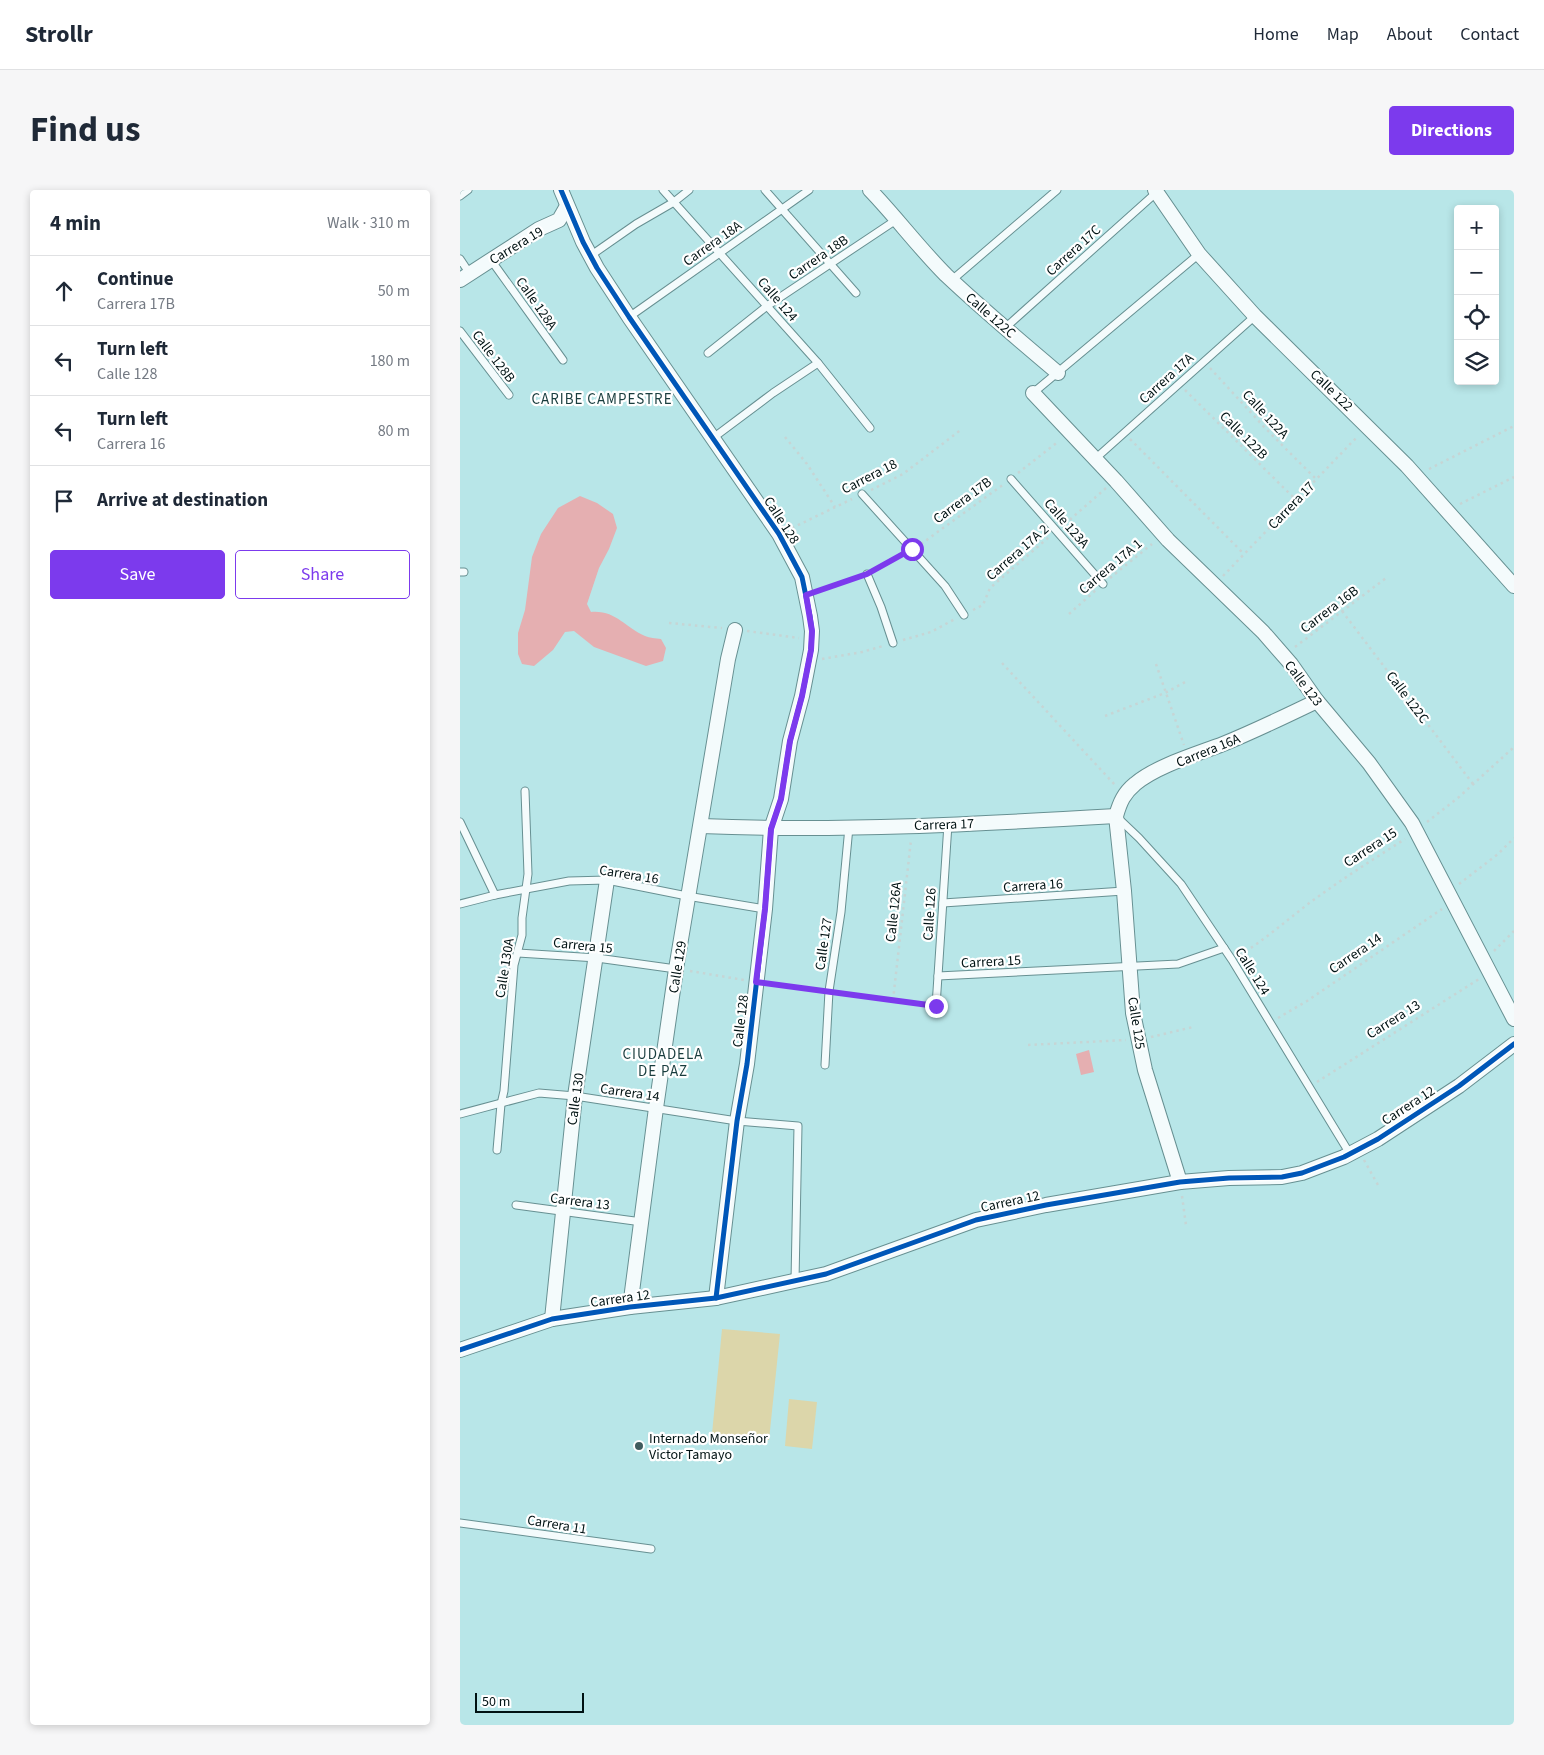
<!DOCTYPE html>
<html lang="en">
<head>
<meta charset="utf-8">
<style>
	:root { --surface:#fff; --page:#f6f6f7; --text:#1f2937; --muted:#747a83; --line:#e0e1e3; --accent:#7c3aed }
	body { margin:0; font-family:"Source Sans 3",sans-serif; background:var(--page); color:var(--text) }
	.controls { position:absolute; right:15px; top:15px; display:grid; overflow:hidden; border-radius:5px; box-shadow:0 2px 8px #0003 }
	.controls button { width:45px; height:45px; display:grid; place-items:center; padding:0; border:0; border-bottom:1px solid var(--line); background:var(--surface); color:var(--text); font:25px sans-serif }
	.scale { position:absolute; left:15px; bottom:12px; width:109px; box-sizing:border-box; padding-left:5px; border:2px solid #001213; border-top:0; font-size:14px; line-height:18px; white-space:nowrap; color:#001213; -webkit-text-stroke:4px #fff; paint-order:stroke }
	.stop { position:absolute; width:15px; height:15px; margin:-11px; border:4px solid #7c3aed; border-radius:50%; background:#fff }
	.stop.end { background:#7c3aed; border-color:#fff; box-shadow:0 1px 5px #0008 }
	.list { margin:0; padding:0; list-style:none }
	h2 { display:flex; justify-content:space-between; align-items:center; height:65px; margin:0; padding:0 20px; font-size:21px }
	h2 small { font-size:16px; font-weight:400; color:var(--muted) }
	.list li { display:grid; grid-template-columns:32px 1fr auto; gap:15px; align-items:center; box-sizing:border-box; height:70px; padding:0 20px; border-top:1px solid var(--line) }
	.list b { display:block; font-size:19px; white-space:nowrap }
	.list p { margin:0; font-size:16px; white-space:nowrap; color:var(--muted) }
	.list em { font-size:16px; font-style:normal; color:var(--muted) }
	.actions { display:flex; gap:10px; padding:15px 20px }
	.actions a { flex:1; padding:11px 0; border:1px solid var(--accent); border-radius:5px; text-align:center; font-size:18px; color:var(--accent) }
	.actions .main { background:var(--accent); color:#fff }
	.icon { flex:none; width:28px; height:28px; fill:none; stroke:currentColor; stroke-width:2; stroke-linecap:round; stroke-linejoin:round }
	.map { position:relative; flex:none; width:1054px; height:1535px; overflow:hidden; border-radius:5px }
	header { display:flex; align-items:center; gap:30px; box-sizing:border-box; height:70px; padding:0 25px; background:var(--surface); border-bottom:1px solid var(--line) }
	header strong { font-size:24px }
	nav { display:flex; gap:28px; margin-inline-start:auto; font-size:18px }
	.intro { display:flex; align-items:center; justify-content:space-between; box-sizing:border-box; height:120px; padding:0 30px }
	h1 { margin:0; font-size:35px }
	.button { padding:12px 22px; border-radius:5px; background:var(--accent); color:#fff; font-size:18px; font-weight:700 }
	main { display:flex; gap:30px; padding:0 30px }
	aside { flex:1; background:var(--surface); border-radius:5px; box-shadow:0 2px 8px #0003 }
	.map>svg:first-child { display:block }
	.green { fill:#dcd6aa }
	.water { fill:#e5afb1 }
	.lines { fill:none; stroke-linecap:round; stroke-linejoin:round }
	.lane-casing { stroke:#679092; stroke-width:9 }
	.street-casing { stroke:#679092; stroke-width:16 }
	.path { stroke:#c6d5d5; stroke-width:2.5; stroke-dasharray:2.5 4; stroke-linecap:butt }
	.lane { stroke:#f4fbfc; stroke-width:7 }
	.street { stroke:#f4fbfc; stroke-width:14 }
	.cycleway-casing { stroke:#fff; stroke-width:8 }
	.cycleway { stroke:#0057b8; stroke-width:5 }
	.route { stroke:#7c3aed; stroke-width:6 }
	.poi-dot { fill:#405c5e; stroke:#fff; stroke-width:2 }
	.labels { text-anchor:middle; stroke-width:4.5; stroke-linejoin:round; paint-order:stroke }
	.street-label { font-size:14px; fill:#001213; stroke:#fff }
	.poi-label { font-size:14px; fill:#001213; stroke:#fff; text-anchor:start }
	.neighbourhood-label { font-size:15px; letter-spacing:1px; fill:#193d3e; stroke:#fff }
</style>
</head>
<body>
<header>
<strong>Strollr</strong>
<nav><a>Home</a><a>Map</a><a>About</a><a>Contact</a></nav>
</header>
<div class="intro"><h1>Find us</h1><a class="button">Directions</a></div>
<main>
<aside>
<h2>4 min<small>Walk · 310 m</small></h2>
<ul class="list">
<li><svg class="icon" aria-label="ahead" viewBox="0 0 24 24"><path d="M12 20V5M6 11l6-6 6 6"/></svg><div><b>Continue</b><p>Carrera 17B</p></div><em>50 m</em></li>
<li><svg class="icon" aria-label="left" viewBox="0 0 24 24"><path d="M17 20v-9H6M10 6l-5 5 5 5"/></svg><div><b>Turn left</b><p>Calle 128</p></div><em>180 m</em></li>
<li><svg class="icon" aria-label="left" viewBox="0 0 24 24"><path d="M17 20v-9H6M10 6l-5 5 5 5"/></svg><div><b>Turn left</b><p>Carrera 16</p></div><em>80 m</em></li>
<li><svg class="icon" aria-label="arrive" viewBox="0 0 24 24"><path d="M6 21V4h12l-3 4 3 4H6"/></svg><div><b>Arrive at destination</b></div></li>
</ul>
<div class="actions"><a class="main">Save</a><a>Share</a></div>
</aside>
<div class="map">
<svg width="1054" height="1535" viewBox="0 0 1054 1535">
	<rect width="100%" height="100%" fill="#b8e6e8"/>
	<!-- green -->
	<g class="green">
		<polygon points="262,1139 320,1144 309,1250 252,1244"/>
		<polygon points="329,1209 357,1212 352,1259 325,1256"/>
	</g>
	<!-- water -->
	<g class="water">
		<path d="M 120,306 L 137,313 L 153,324 L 157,338 L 149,359 L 139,378 L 127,414 L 131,422 C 156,420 164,437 185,446 C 190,448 195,448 201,449 L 206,458 L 203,471 L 186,476 L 134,457 L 114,441 L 105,442 L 93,460 L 74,476 L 62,474 L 58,464 L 58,443 L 65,420 L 72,367 L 81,344 L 98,318 Z"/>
		<polygon points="629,860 634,882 621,885 616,864"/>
	</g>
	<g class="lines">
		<defs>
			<g id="lane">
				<polyline points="203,0 358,173 410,238"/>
				<polyline points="305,0 396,103"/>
				<polyline points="0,6 8,0"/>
				<polyline points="130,66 176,34 214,12 229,0"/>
				<polyline points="0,69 10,84"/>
				<polyline points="31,70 103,170"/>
				<polyline points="492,90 597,0"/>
				<polyline points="169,127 349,0"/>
				<polyline points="545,138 697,2"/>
				<polyline points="0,141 49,205"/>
				<polyline points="248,163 307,116 436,30"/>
				<polyline points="573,203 739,64"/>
				<polyline points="253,248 313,203 358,173"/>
				<polyline points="635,269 795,126"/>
				<polyline points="551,289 643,394"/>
				<polyline points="402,304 485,396 504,425"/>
				<polyline points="0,382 4,382"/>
				<polyline points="407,384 421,417 433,453"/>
				<polyline points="658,628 679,648 721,694 772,770 890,964"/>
				<polyline points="0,632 35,705"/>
				<polyline points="483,713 664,701"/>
				<polyline points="0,714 35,705 109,691 147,690 227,706 305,719"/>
				<polyline points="58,763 137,768 216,779"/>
				<polyline points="478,786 718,774 764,758"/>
				<polyline points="476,816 488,634"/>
				<polyline points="365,875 369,801 381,722 389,637"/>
				<polyline points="0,924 79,903 115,906 277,931 338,936 335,1091"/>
				<polyline points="37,960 41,914 44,901 54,775 62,745 62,728 68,684 65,601"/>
				<polyline points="56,1015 182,1032"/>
				<polyline points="0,1333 191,1359"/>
			</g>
			<g id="street">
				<polyline points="101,0 123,52 137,78 169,127 319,344 342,387 350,426 352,441 351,460 342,506 330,551 321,609 311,639 305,719 287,874 277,931 256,1108"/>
				<path d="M 410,0 C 436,27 459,58 486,85 C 522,119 560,151 598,183"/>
				<polyline points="695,0 739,64 795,126 947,276 1054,396"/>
				<polyline points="0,90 79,39 99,30 107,16"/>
				<polyline points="573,203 656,291 708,350 803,442 831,474 857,511 909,573 952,633 1054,829"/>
				<path d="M 241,636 C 379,642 518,634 656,626"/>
				<path d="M 720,992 L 685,880 L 673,823 L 664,701 L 656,626 C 660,612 664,603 675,594 C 696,576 737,564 763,554 C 795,541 826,526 857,511"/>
				<polyline points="170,1117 196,918 216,779 268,469 275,440"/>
				<polyline points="92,1129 115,906 147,690"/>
				<polyline points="0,1160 92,1129 170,1117 256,1108 366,1084 516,1030 586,1015 720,992 769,988 822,987 842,983 884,967 918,949 999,896 1054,854"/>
			</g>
		</defs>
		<!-- lane casing -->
		<use href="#lane" class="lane-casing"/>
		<!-- street casing -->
		<use href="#street" class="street-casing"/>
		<!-- path -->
		<g class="path">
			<polyline points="750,178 805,238 856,289"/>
			<polyline points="725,200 836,310"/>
			<polyline points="325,247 347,274 375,317"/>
			<polyline points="670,249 784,364"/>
			<polyline points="969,279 1054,236"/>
			<polyline points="558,283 599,251"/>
			<polyline points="411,300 443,284 502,239"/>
			<polyline points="1000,314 1054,287"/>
			<polyline points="605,334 646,298"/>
			<polyline points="332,338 392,309"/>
			<polyline points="461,354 544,294"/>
			<polyline points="415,380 443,364"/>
			<polyline points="763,386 898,246"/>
			<polyline points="650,388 692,354"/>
			<polyline points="359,400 397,388"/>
			<polyline points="513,420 523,415 530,398 589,347"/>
			<polyline points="882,421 1013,594"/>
			<polyline points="609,424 636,400"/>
			<polyline points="209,433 262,438"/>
			<polyline points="287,441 339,448"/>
			<polyline points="443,450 471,442 495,429"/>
			<polyline points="835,457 926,388"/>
			<polyline points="362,469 402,462 423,456"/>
			<polyline points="542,473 655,595"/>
			<polyline points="696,474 724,555"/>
			<polyline points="645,526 705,503 727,491"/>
			<polyline points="967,632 999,607 1054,557"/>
			<polyline points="999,694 1038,664 1054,648"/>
			<polyline points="1034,761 1054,741"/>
			<path d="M 780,765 C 804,750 825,732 848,714 C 879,691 912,670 945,649"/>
			<polyline points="230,781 284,790"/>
			<polyline points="309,794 358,800"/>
			<polyline points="379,802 467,814"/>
			<polyline points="433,810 451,650"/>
			<polyline points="818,828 847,811 982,719"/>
			<polyline points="691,847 733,837"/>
			<polyline points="568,855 666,850"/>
			<polyline points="857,892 1019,789"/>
			<polyline points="904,970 918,995"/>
			<polyline points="722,1006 726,1035"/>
		</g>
		<!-- lane -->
		<use href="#lane" class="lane"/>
		<!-- street -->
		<use href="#street" class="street"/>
		<defs>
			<g id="cycleway">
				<polyline points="101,0 123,52 137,78 169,127 319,344 342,387 350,426 352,441 351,460 342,506 330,551 321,609 311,639 305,719 287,874 277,931 256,1108"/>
				<polyline points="0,1160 92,1129 170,1117 256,1108 366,1084 516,1030 586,1015 720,992 769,988 822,987 842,983 884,967 918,949 999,896 1054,854"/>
			</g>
		</defs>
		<!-- cycleway casing -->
		<use href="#cycleway" class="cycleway-casing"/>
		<!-- cycleway -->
		<use href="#cycleway" class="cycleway"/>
	</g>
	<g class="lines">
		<!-- route -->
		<polyline class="route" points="452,359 407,384 346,405 352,441 351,460 342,506 330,551 321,609 311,639 305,719 296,792 476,816"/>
	</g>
	<!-- markers -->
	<circle class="poi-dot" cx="179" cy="1256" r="5"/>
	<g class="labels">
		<!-- street labels -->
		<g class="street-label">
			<text transform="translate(252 53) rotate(-35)" y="5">Carrera 18A</text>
			<text transform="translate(56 55) rotate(-31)" y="5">Carrera 19</text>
			<text transform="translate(613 60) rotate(-42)" y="5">Carrera 17C</text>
			<text transform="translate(358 67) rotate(-34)" y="5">Carrera 18B</text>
			<text transform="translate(318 109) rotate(49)" y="5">Calle 124</text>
			<text transform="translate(77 113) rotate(55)" y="5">Calle 128A</text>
			<text transform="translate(531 125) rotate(41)" y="5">Calle 122C</text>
			<text transform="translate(34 166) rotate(53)" y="5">Calle 128B</text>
			<text transform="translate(706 188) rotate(-42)" y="5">Carrera 17A</text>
			<text transform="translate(872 200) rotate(44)" y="5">Calle 122</text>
			<text transform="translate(806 224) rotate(47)" y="5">Calle 122A</text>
			<text transform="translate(784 245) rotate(45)" y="5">Calle 122B</text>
			<text transform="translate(409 286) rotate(-27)" y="5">Carrera 18</text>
			<text transform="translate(502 310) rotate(-36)" y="5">Carrera 17B</text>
			<text transform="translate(831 315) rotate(-46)" y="5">Carrera 17</text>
			<text transform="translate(322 330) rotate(57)" y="5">Calle 128</text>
			<text transform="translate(607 333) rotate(49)" y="5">Calle 123A</text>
			<text transform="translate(557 362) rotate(-41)" y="5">Carrera 17A 2</text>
			<text transform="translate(650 376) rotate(-40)" y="5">Carrera 17A 1</text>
			<text transform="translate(869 419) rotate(-37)" y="5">Carrera 16B</text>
			<text transform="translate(844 493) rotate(53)" y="5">Calle 123</text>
			<text transform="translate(948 507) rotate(53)" y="5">Calle 122C</text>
			<text transform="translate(748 560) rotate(-22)" y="5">Carrera 16A</text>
			<text transform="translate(484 634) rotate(-2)" y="5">Carrera 17</text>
			<text transform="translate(910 657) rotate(-33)" y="5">Carrera 15</text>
			<text transform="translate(169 684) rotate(9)" y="5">Carrera 16</text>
			<text transform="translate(573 695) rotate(-4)" y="5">Carrera 16</text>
			<text transform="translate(433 722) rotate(-84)" y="5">Calle 126A</text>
			<text transform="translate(469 724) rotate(-86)" y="5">Calle 126</text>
			<text transform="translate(363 754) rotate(-82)" y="5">Calle 127</text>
			<text transform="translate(123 755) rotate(6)" y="5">Carrera 15</text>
			<text transform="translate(895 763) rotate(-34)" y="5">Carrera 14</text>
			<text transform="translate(531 771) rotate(-3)" y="5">Carrera 15</text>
			<text transform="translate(217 777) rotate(-81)" y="5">Calle 129</text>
			<text transform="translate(44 778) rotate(-81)" y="5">Calle 130A</text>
			<text transform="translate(793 781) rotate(58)" y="5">Calle 124</text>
			<text transform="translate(933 829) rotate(-32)" y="5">Carrera 13</text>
			<text transform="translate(280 831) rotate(-83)" y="5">Calle 128</text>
			<text transform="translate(677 833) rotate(81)" y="5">Calle 125</text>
			<text transform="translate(170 902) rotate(8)" y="5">Carrera 14</text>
			<text transform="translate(115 909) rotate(-82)" y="5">Calle 130</text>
			<text transform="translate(948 915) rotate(-33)" y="5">Carrera 12</text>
			<text transform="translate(120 1011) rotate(7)" y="5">Carrera 13</text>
			<text transform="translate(550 1011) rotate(-12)" y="5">Carrera 12</text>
			<text transform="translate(160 1108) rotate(-8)" y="5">Carrera 12</text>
			<text transform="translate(97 1334) rotate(9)" y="5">Carrera 11</text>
		</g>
		<!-- poi labels -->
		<g class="poi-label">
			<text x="189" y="1253">Internado Monseñor<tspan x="189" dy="16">Victor Tamayo</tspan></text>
		</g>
		<!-- neighbourhood labels -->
		<g class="neighbourhood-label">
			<text x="142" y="214">CARIBE CAMPESTRE</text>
			<text x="203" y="869">CIUDADELA<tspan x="203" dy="17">DE PAZ</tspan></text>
		</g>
	</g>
</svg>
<div class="controls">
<button>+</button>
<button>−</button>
<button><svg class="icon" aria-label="locate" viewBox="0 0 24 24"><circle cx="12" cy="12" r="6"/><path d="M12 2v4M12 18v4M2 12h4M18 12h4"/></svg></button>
<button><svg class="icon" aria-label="layers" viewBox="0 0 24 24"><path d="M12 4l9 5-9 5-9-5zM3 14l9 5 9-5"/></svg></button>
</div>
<div class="scale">50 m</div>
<div class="stop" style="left:452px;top:359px"></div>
<div class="stop end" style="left:476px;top:816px"></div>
</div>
</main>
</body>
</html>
